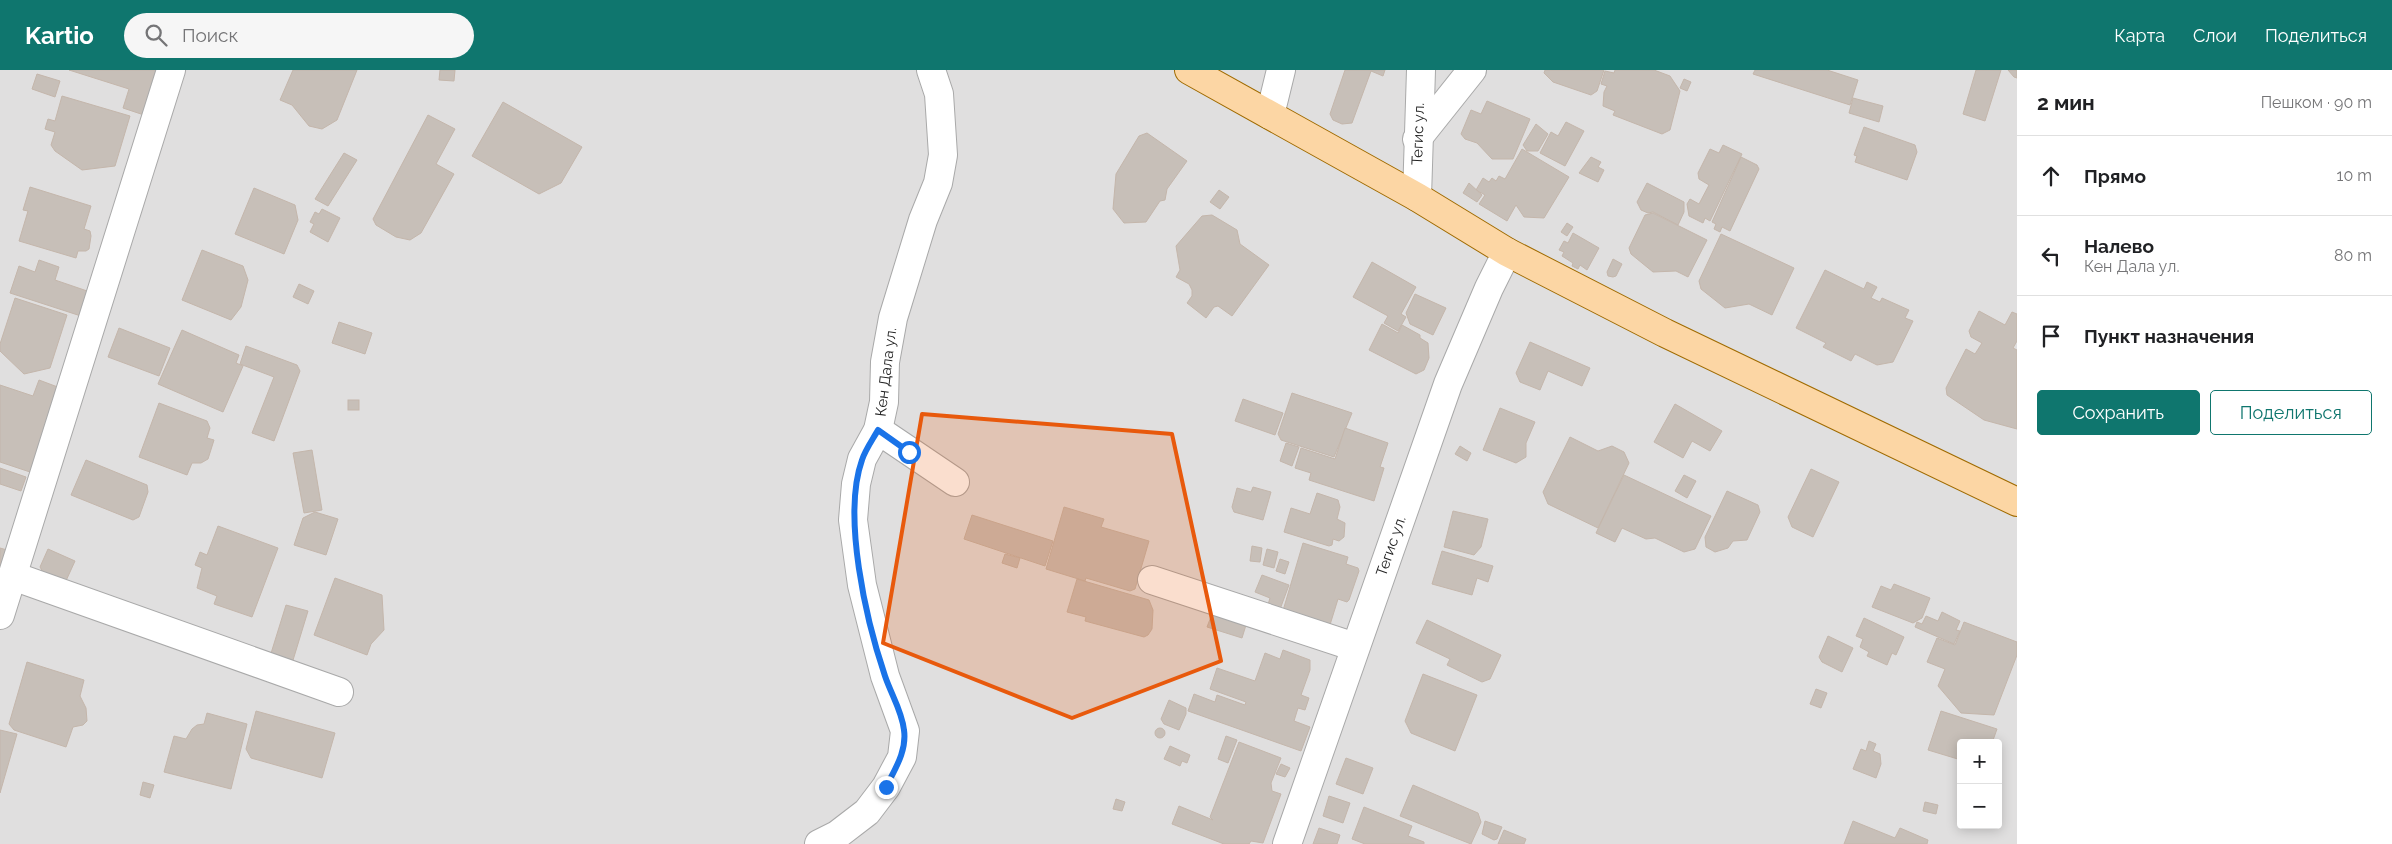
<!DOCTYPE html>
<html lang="ru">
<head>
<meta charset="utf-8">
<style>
	:root { --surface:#fff; --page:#f6f6f6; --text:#202124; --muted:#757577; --line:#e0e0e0; --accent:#0f766e }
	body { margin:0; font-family:Raleway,sans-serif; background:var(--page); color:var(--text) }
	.controls { position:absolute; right:15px; bottom:15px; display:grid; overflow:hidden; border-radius:5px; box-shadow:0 2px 12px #0003 }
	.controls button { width:45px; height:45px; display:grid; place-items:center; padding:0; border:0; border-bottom:1px solid var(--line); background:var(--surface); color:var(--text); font:25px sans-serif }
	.stop { position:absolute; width:15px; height:15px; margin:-11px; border:4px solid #1a73e8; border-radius:50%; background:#fff }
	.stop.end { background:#1a73e8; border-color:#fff; box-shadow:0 1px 5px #0008 }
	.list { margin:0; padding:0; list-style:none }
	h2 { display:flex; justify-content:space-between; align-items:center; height:65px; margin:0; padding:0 20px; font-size:21px }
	h2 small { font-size:16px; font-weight:400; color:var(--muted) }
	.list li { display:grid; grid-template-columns:32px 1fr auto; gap:15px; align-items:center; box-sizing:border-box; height:80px; padding:0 20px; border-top:1px solid var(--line) }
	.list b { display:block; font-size:19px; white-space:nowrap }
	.list p { margin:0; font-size:16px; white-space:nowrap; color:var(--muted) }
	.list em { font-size:16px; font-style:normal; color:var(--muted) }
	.actions { display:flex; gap:10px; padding:15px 20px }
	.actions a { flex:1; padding:11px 0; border:1px solid var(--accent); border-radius:5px; text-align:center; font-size:18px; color:var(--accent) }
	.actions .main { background:var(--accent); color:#fff }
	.icon { flex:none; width:28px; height:28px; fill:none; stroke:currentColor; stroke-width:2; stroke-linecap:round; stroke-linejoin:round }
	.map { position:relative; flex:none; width:2017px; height:774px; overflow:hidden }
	header { display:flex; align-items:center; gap:30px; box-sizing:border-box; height:70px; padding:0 25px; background:var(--accent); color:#fff }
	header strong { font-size:24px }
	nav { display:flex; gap:28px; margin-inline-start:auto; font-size:18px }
	.search { width:350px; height:45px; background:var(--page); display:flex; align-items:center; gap:12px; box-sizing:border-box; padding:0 18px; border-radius:28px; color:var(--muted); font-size:19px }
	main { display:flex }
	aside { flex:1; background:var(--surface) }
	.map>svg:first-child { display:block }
	.residential { fill:#e0dfdf; fill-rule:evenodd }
	.building { fill:#c7bfb8; stroke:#c4b6ab }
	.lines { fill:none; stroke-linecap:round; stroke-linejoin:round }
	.minor-casing { stroke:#a9a9a9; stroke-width:30 }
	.major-casing { stroke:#a06b00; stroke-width:30 }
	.minor { stroke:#fff; stroke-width:28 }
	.major { stroke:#fcd6a4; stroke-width:28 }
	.route { stroke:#1a73e8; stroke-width:6 }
	.marked { fill:#e8590c; fill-opacity:0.2; stroke:#e8590c; stroke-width:4; stroke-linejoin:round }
	.labels { text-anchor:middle; stroke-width:4; stroke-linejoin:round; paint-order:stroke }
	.street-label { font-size:15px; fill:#222; stroke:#fff }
</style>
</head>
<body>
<header>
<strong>Kartio</strong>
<div class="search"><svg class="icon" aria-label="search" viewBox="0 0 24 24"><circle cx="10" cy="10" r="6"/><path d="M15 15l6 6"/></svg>Поиск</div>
<nav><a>Карта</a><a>Слои</a><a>Поделиться</a></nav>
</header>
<main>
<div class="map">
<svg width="2017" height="774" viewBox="0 0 2017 774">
	<rect width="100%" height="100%" fill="#f2efe9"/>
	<!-- residential -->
	<path class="residential" d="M 0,0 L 2017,0 L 2017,774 L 0,774 ZM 1961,673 L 1998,673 L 1998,755 L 1961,755 Z"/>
	<!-- building -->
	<g class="building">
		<polygon points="69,0 165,0 150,47 123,38 129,19"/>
		<polygon points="293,0 357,0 337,50 322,59 309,56 292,35 280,30"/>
		<polygon points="440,0 455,0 454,11 439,10"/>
		<polygon points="1345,0 1385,0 1383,6 1371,1 1352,53 1342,54 1333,50 1330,44"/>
		<polygon points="1545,0 1604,0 1597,21 1591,25 1553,12 1544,3"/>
		<polygon points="1615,0 1654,0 1670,6 1680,21 1670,60 1662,64 1613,45 1615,41 1603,36 1604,22 1607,16 1601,14 1605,1 1614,3"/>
		<polygon points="1755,0 1827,0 1858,10 1850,35 1753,4"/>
		<polygon points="1976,0 2001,0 1985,51 1963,44"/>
		<polygon points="2008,0 2017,0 2017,8 2014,7"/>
		<polygon points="37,4 60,11 55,27 32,19"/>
		<polygon points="1684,9 1691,12 1687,21 1680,18"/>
		<polygon points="62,26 130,46 115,96 82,100 55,81 51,75 55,62 45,59 48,49 55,51"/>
		<polygon points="1853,28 1883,36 1879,52 1849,43"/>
		<polygon points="1487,31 1530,49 1513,89 1492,89 1477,73 1465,69 1461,64 1471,40 1481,44"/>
		<polygon points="503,32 582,77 561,113 539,124 472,86"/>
		<polygon points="428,45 455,59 436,94 454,104 421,163 410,170 396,167 376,155 373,149"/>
		<polygon points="1566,52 1584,61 1565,96 1540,83 1551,62 1558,66"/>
		<polygon points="1536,54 1548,64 1538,81 1527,81 1523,75"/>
		<polygon points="1864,57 1915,75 1917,82 1907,110 1855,92 1857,86 1854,85"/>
		<polygon points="1147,63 1187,91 1167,119 1165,130 1160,131 1146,152 1124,153 1113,139 1116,104 1139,66"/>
		<polygon points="1723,75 1742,84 1710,151 1705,148 1703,153 1689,146 1687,134 1690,129 1699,134 1709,115 1699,109 1698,103 1710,79 1719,83"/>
		<polygon points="1522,79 1569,107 1544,148 1524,147 1516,135 1507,151 1479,134 1485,125 1476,120 1483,108 1489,112 1492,108 1496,111 1499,106 1505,109"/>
		<polygon points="344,83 357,90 328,136 315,129"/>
		<polygon points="1591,87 1601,92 1598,97 1604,100 1598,112 1579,103"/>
		<polygon points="1741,87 1757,95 1759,99 1730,161 1722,157 1720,162 1714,159 1716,154 1712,152"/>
		<polygon points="1469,113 1482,125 1477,132 1463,123"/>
		<polygon points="1647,113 1684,132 1684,142 1678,155 1653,142 1648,143 1641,140 1637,132"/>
		<polygon points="30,117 91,136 84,159 90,161 91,166 89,179 86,181 78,181 76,188 19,171 28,141 23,140"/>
		<polygon points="254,118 295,135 298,150 284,184 235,164"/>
		<polygon points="1219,120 1229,127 1220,139 1210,132"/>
		<polygon points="322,139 340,148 328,172 310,162 314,154 310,152 315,142 319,144"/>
		<polygon points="1653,143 1707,170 1688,207 1676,201 1653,202 1631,184 1629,178 1645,145"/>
		<polygon points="1212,145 1237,160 1240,174 1269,195 1232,246 1218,236 1214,237 1206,248 1187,233 1192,226 1192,220 1189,214 1176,207 1180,200 1176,176 1202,146"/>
		<polygon points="1567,153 1573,157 1567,166 1561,162"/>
		<polygon points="1573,163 1599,178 1587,200 1580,195 1578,199 1572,196 1573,193 1562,186 1564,182 1559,180 1564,171 1568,173"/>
		<polygon points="1721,164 1794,198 1772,245 1749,234 1725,238 1701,219 1699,211"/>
		<polygon points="202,180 243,196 248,210 241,237 231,250 182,230"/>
		<polygon points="1613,189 1622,194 1616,206 1613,207 1608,206 1607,202"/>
		<polygon points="39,190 59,197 55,210 93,223 84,247 10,223 19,196 35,202"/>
		<polygon points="1372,192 1416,217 1401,244 1406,247 1398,261 1384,253 1388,246 1353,227"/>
		<polygon points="1825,200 1864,219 1867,212 1877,217 1871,228 1880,232 1882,228 1909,240 1905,248 1913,251 1893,292 1877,295 1855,284 1851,291 1823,277 1826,273 1796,258"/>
		<polygon points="299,214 314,221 308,234 293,227"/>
		<polygon points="1415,224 1446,238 1433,265 1410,254 1406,243"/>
		<polygon points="15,228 67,245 50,298 24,304 0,281 0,274"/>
		<polygon points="1979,241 2005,255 2012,242 2017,244 2017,271 2013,278 2017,280 2017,359 1984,350 1947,325 1946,318 1966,279 1975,284 1982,273 1971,267 1969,261"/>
		<polygon points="339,252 372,263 365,284 332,273"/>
		<polygon points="1382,254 1398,263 1402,255 1420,265 1420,268 1428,273 1429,288 1424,300 1416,304 1369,280"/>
		<polygon points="119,258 170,278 159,306 108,287"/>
		<polygon points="182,260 239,285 236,293 243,296 223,342 158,314"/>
		<polygon points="1530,272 1590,298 1582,316 1548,301 1540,320 1520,312 1516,303"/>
		<polygon points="246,276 297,295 300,301 274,371 252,363 274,307 240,294"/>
		<polygon points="39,310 63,319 33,403 0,392 0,315 33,326"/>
		<polygon points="1292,323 1352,343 1334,387 1281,370 1278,364"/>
		<polygon points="1243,329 1283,343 1275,365 1235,351"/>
		<rect x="348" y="330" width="11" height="10"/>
		<polygon points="159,333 207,351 210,358 207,368 214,370 208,389 201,393 192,393 187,405 139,387"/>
		<polygon points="1675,334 1722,361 1710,381 1692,371 1683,388 1654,372"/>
		<polygon points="1500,338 1535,352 1526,373 1526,387 1516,393 1483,380"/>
		<polygon points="1345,358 1388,373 1380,397 1384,398 1374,431 1309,410 1311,403 1295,398 1301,378 1335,389"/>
		<polygon points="1570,367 1598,381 1612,376 1624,382 1629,393 1598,458 1548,434 1543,422"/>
		<polygon points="1286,373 1299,377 1292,396 1280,391"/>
		<polygon points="1460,376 1471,383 1467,391 1455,384"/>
		<polygon points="312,380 322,440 304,443 293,383"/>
		<polygon points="86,390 147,415 148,422 139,447 133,450 71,425"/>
		<polygon points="0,398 26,407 21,421 0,414"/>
		<polygon points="1811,399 1839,412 1813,467 1792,457 1788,447"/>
		<polygon points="1624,405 1711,446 1695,479 1684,482 1655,468 1646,469 1622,458 1615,472 1596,463"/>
		<polygon points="1684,405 1696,411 1687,428 1675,421"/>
		<polygon points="1253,417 1271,422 1263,450 1234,442 1232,437 1237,418 1251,422"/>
		<polygon points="1727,421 1758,435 1760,442 1747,470 1733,471 1728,478 1715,482 1706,477 1705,467"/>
		<polygon points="1317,423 1338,430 1340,437 1337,449 1345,453 1344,467 1339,471 1333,469 1332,475 1329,476 1284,462 1291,438 1310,444"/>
		<polygon points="1064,437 1104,449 1101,457 1149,471 1135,519 1130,521 1086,508 1085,511 1046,499"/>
		<polygon points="1453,441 1488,449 1481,477 1474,485 1444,477"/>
		<polygon points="315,442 338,449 326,485 294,475 303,448"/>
		<polygon points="972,445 1053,471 1045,496 964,469"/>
		<polygon points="218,456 278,478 252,547 214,534 217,526 197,518 202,498 195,495 200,482 207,485"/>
		<polygon points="1303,473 1348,487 1346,494 1358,498 1359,501 1349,530 1347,532 1338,529 1329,558 1282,544"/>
		<polygon points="1252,476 1262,478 1260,492 1250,491"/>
		<polygon points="0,478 7,480 0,502"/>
		<polygon points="48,479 75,491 65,513 44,504 40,497"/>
		<polygon points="1267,479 1278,482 1274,498 1263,495"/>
		<polygon points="1442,481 1493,496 1488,512 1477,508 1472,525 1432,514"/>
		<polygon points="1005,484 1020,488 1017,498 1002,493"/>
		<polygon points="1280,489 1289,492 1285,504 1276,501"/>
		<polygon points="1262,505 1289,515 1279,542 1267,538 1270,528 1255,522"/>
		<polygon points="335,508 382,525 384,560 371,574 367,585 314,565"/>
		<polygon points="1077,509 1149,530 1153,540 1152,559 1148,565 1144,567 1085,551 1086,547 1067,542"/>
		<polygon points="1894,514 1930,528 1922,548 1913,553 1872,537 1881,516 1891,520"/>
		<polygon points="286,535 308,541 290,600 268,593"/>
		<polygon points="1942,542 1960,551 1956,560 1960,561 1954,574 1915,557 1917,552 1922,554 1926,546 1938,551"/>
		<polygon points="1212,544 1246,555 1242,568 1207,557"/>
		<polygon points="1864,548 1904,567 1896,585 1892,583 1887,595 1867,586 1869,582 1860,577 1863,569 1856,566"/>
		<polygon points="1427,550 1501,585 1490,609 1482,612 1447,595 1450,589 1416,573"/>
		<polygon points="1964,552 2017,572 2017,585 1994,645 1961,643 1938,616 1945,599 1927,592 1937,568 1955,575"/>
		<polygon points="1828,566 1853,578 1842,602 1822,592 1819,587"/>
		<polygon points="1283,580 1310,590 1310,600 1301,625 1309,628 1305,640 1298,638 1294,651 1310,657 1301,681 1188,641 1194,624 1215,632 1217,625 1245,635 1246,632 1210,619 1217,598 1255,611 1265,583 1280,589"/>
		<polygon points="27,592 84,610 80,626 86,638 87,651 83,655 73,657 66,677 14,660 9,654"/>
		<polygon points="1423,604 1477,625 1455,681 1411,663 1405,651"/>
		<polygon points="1816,619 1827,623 1821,638 1810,634"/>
		<polygon points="1169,630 1186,638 1186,644 1179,660 1164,654 1161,649"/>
		<polygon points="256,641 335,663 322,708 251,688 246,679"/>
		<polygon points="1941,641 1997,659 1992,673 1961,673 1961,690 1928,680"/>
		<polygon points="207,643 247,654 231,719 164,702 174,666 186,669 192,659 197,655 204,654"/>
		<circle cx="1160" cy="663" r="5"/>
		<polygon points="0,660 17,664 0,723"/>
		<polygon points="1226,666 1237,670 1228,693 1218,689"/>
		<polygon points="1869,671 1876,674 1873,681 1880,684 1881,694 1876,708 1853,699 1861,679 1866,681"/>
		<polygon points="1239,672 1281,688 1271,713 1272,721 1281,724 1263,773 1251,771 1249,774 1224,774 1172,754 1179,736 1213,750 1210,747"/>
		<polygon points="1170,676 1190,685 1187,693 1182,691 1180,696 1164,689"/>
		<polygon points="1346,688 1373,698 1363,724 1336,714"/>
		<polygon points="1281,694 1290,698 1285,707 1276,704"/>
		<polygon points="143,712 154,715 150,728 140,725"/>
		<polygon points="1413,715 1478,743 1481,752 1471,774 1400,746"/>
		<polygon points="1329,726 1350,733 1343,753 1323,746"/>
		<polygon points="1116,729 1125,732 1122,741 1113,739"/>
		<polygon points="1925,732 1938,735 1936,744 1923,741"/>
		<polygon points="1364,737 1412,756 1408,766 1424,772 1424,774 1365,774 1352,769"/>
		<polygon points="1485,751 1502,757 1497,769 1494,770 1482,764"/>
		<polygon points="1853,751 1895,768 1900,758 1928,770 1927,774 1844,774"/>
		<polygon points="1319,758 1340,765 1337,774 1313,774"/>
		<polygon points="1504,760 1526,769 1524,774 1498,774"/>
	</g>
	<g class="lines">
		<defs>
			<g id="minor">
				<polyline points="1270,45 1281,0"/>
				<polyline points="1417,69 1472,0"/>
				<polyline points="1417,127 1421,0"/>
				<polyline points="878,360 955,412"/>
				<polyline points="13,506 339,622"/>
				<polyline points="1152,510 1355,577"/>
				<polyline points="0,545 171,0"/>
				<polyline points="819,774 837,765 867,742 886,717 902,687 905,661 885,606 862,515 853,450 856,414 862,389 878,360 884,332 885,292 893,248 923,150 938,113 943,85 939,24 931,0"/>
				<polyline points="1287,774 1448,314 1489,218 1507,182"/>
			</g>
			<polyline id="major" points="1189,0 1417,127 1507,182 1665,263 2017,432"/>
		</defs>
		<!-- minor casing -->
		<use href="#minor" class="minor-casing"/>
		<!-- major casing -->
		<use href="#major" class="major-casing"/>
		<!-- minor -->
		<use href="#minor" class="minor"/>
		<!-- major -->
		<use href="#major" class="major"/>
	</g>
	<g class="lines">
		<!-- route -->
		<path class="route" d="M 886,717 C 895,699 907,681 904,660 C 902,641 891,624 885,606 C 866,550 842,446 862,390 C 865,380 873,369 878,360 L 909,382"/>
	</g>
	<!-- marked area -->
	<path class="marked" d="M 922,344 L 1172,364 L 1221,591 L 1072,648 L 883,573 Z"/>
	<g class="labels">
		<!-- street labels -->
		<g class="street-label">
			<text transform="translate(1418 64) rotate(-88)" y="5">Тегис ул.</text>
			<text transform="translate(886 302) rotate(-83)" y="5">Кен Дала ул.</text>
			<text transform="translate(1391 476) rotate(-71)" y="5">Тегис ул.</text>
		</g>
	</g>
</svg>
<div class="controls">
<button>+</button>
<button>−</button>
</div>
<div class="stop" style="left:909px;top:382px"></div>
<div class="stop end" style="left:886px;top:717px"></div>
</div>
<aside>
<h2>2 мин<small>Пешком · 90 m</small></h2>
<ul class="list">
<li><svg class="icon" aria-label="ahead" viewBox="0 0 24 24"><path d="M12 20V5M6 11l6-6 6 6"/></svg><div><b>Прямо</b></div><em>10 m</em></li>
<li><svg class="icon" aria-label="left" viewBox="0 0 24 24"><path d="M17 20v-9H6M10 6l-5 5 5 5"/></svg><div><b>Налево</b><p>Кен Дала ул.</p></div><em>80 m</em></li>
<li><svg class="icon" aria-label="arrive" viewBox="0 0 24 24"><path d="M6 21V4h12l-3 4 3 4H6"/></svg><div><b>Пункт назначения</b></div></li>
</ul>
<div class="actions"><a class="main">Сохранить</a><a>Поделиться</a></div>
</aside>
</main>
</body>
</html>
